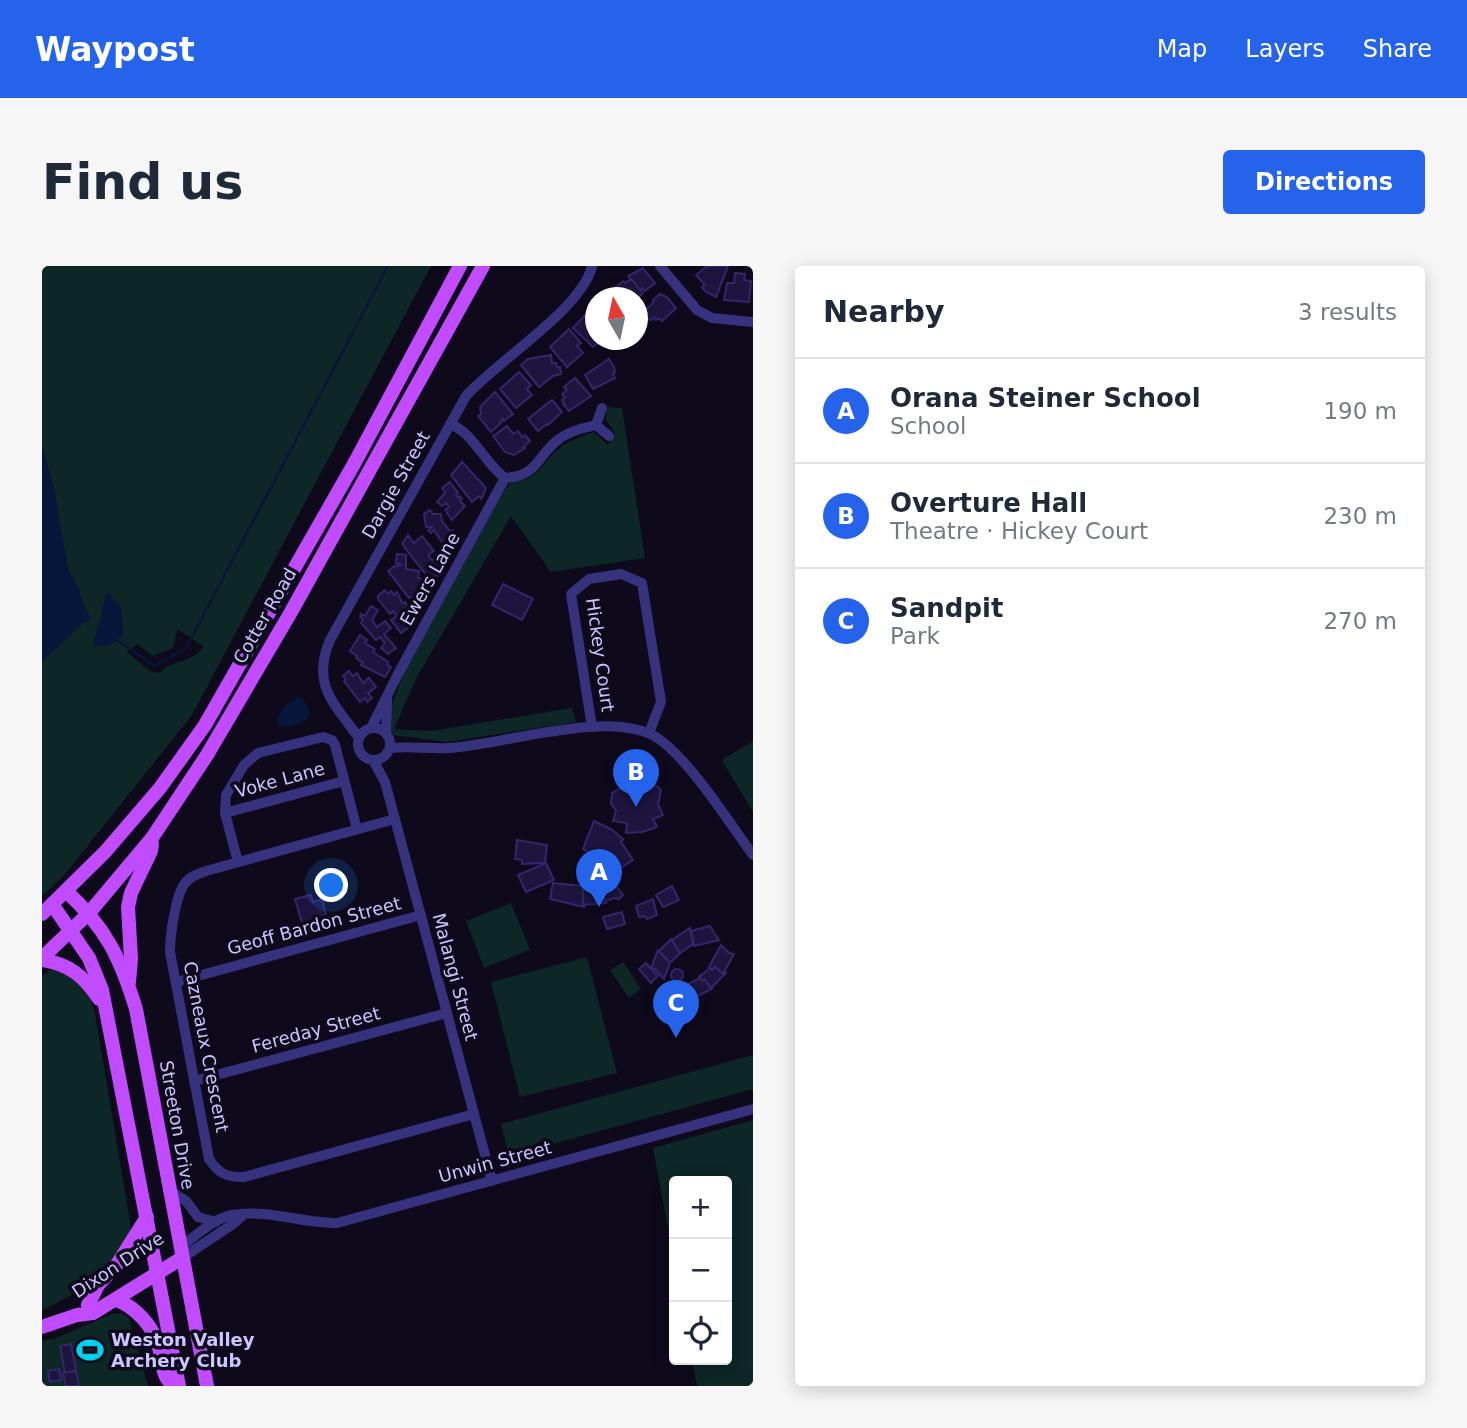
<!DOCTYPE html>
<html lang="en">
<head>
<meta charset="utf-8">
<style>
	:root { --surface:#fff; --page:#f6f6f7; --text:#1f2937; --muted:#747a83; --line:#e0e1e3; --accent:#2563eb }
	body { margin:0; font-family:"DejaVu Sans",sans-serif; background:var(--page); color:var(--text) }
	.controls { position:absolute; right:21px; bottom:21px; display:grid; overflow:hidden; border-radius:7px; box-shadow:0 4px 18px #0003 }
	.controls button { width:63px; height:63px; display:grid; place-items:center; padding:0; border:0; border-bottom:2px solid var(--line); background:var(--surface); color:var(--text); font:35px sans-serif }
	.compass { position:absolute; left:543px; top:21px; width:63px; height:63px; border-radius:50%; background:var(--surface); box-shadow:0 4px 18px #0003; rotate:351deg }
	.you { position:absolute; left:290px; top:620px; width:24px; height:24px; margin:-18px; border:5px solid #fff; border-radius:50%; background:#1a73e8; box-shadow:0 0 0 10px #1a73e833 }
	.badge { display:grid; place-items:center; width:46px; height:46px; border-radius:50%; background:var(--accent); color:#fff; font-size:23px; font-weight:700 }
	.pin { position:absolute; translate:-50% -58px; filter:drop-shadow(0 2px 4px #0008) }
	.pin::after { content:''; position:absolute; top:37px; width:24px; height:21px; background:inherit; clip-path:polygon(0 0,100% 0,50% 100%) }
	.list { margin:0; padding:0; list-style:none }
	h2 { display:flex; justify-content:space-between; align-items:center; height:91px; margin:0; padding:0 28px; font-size:30px }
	h2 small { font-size:23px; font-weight:400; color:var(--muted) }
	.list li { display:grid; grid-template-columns:46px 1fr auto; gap:21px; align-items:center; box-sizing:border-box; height:105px; padding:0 28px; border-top:2px solid var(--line) }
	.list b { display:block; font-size:26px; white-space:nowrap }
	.list p { margin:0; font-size:23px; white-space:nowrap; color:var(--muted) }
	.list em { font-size:23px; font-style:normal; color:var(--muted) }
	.icon { flex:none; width:38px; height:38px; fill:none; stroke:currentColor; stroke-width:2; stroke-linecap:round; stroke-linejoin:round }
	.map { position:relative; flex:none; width:711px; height:1120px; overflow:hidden; border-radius:7px }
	header { display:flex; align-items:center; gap:42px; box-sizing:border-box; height:98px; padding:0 35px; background:var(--accent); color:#fff }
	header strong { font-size:33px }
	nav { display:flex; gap:38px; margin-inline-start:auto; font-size:24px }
	.intro { display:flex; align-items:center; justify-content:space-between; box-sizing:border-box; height:168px; padding:0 42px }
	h1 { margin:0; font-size:49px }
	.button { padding:18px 32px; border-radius:7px; background:var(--accent); color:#fff; font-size:24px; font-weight:700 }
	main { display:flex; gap:42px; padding:0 42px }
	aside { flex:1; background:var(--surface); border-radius:7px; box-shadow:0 4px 18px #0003 }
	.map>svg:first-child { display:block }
	.green { fill:#0d2626; fill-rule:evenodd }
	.water { fill:#05173a }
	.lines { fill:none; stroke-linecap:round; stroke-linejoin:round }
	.stream { stroke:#05173a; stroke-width:2.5 }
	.building { fill:#1e153e; stroke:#35256c; stroke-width:2 }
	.minor { stroke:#37327e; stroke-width:10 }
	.major { stroke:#c14cff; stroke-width:14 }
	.labels { text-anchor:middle; stroke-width:7; stroke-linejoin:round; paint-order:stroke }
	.street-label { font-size:18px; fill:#cdc5ff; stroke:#0e0a1c }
	.poi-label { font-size:18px; font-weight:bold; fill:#cdc5ff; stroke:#0e0a1c; text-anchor:start }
</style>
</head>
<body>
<header>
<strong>Waypost</strong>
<nav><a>Map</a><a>Layers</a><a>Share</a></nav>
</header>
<div class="intro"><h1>Find us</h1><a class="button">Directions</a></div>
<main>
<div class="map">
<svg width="711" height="1120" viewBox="0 0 711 1120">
	<rect width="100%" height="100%" fill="#0e0a1c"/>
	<!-- green -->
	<g class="green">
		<path d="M 0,0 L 389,0 L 150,449 L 20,612 L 0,630 ZM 135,363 L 162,381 C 146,399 128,394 118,407 L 108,405 L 85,386 L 96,378 L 110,390 L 131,382 Z"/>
		<path d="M 565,141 L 580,142 L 603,292 L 509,306 L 469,250 L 375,411 L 352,463 L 389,465 L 530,442 L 534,456 L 404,476 L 351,469 L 347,459 L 349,440 L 362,407 L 458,231 L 469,216 C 496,213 496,203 513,186 C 523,176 539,170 552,166 L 566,179 L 573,167 L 564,154 Z"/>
		<polygon points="711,475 711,546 680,494"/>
		<polygon points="469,637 488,684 442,702 424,655"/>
		<polygon points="545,691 575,807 478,831 449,716"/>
		<polygon points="581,696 599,723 587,732 568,704"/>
		<path d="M 17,703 C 39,716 46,722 53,747 L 90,967 C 62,1007 45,1024 0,1044 L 0,710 L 7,704 Z"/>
		<polygon points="711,789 711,823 467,890 459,858"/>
		<polygon points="711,854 711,1120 655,1120 650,1094 685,1094 685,915 632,915 632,995 611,882"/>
		<polygon points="79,1047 87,1052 106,1120 0,1120 0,1075 14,1072 70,1048"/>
	</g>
	<!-- water -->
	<g class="water">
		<polygon points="0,180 12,222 26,303 37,323 43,344 48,350 47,356 41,357 0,396"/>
		<polygon points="65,325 79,342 81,369 67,380 51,379"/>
		<path d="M 255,432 L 260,432 L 269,447 C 264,458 246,464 235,458 C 235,446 245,437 255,432 Z"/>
	</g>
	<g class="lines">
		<!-- stream -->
		<polyline class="stream" points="75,374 113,400 144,382 346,0"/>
	</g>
	<!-- building -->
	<g class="building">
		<polygon points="665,0 686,0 674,31 663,25 660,21 663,19 654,9"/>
		<polygon points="601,2 613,17 603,25 600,22 598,24 586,10"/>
		<polygon points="693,7 703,8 702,14 709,15 707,36 682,34 685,17 692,17"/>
		<polygon points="589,13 601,27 596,32 583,32 574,21 581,15 583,17"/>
		<polygon points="618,28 625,31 634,42 620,55 617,52 614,54 612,51 609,54 605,53 600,47 612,36 611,34"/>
		<polygon points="549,43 554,48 554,74 560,74 551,81 531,62"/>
		<polygon points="527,63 539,77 535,80 541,87 525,101 508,81"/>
		<polygon points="509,89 510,97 514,97 515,101 518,101 519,108 511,110 497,121 479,99 486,93"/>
		<polygon points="567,93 572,101 573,106 571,108 573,112 551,123 543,109"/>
		<polygon points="477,106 489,119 485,123 490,129 474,142 458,123"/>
		<polygon points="533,112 549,130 527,145 521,138 522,137 520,134 523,131 520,128 525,124 522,121"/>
		<polygon points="453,126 471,148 462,155 461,153 458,156 459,157 449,166 436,150 439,148 438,141"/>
		<polygon points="510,134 520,146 506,159 505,158 496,165 486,153"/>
		<polygon points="465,160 471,168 476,165 480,171 483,169 488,175 481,181 483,182 472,189 463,186 451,170"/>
		<polygon points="420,196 444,222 441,230 439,233 437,230 430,236 409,209"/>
		<polygon points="408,216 416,227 414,229 416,232 418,230 420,233 418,235 423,240 410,254 403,244 407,241 404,237 400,240 395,236 403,227 400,222"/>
		<polygon points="388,244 391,248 399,248 400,255 408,265 411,264 413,275 401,278 392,264 389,267 386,264 390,261 384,261 382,248"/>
		<polygon points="366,269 372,277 380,270 392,285 386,289 390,294 396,290 402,298 396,310 394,309 388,314 360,278"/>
		<polygon points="355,288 364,289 364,303 377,305 376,312 383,313 383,321 387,321 386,332 373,330 367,332 346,305 353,300 360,299 354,297"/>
		<polygon points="461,318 491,333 480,354 450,339"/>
		<polygon points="343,324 346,328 349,325 352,329 355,326 360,337 363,336 367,342 364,344 370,352 365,357 367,356 370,359 359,367 349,354 355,350 351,345 348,348 336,333 336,330"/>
		<polygon points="329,340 336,344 330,354 335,361 343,355 349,362 342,368 354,382 346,388 339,382 343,377 338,371 334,374 319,357 321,353 318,351 319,348 323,350"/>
		<polygon points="318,369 325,374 323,377 333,383 331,386 346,396 345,399 349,401 343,411 319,399 321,397 314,392 315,390 308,385"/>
		<polygon points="307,405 311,410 315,407 321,417 327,412 334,421 326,427 330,432 325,436 323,432 318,436 302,415 304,414 301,410"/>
		<polygon points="602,517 615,520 619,524 616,538 621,549 611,553 615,561 600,566 584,567 585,557 571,555 574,544 569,538 570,527 581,521"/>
		<polygon points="552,555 569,563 581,573 579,576 591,594 569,608 558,593 541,583"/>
		<polygon points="475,574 505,579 503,597 480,598 480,594 473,593"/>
		<polygon points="504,597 512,614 484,626 476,609"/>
		<polygon points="570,615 581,629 577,633 571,632 563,636 555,619"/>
		<polygon points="511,617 540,620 542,641 508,633"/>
		<polygon points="555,619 564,637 541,639 541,623"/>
		<polygon points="630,620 637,634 621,641 614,629"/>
		<polygon points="269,629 271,636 280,633 285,653 261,660 253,633"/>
		<polygon points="611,633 615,649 605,653 603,650 597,651 594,640"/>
		<polygon points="580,646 583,658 565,663 561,651"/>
		<polygon points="668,660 677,674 652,680 649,665"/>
		<polygon points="648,662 651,678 638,687 630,674"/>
		<polygon points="629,673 638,687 628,697 617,685"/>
		<polygon points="679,679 687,687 692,688 681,708 673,701 670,704 667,701"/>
		<polygon points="616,684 628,697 622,713 613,703 609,702"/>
		<polygon points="604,697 616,710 609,717 597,703"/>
		<polygon points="673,701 681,708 682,706 684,707 669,722 663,714 660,715 657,711 668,702 670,704"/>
		<circle cx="635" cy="709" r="6"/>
		<polygon points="658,712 660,715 663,714 669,722 671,722 652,732 644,719"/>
		<polygon points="643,720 652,732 656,733 636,738 636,734 628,723"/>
		<polygon points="29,1078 34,1104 23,1107 18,1080"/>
		<polygon points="17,1103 19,1114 8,1116 6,1105"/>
		<polygon points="34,1105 37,1120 24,1120 21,1107"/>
	</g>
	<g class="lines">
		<!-- minor -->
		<g class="minor">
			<polyline points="618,0 655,44 670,52 711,56"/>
			<path d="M 408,158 C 432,167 442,197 463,212 C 497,210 494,190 517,173 C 528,165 541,162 554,159 L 567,170"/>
			<polyline points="554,159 560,142"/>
			<polyline points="550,461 529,328 547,313 579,308 600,317 619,436 607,467"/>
			<circle cx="332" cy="478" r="16"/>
			<polyline points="329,462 356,408 463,212"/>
			<polyline points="344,467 345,434"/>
			<path d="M 317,472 C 292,437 269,419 288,374 L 424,130 C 455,95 541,42 550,0"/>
			<path d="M 348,482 C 368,480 387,483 407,482 C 461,479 571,441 617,473 C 650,497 686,555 711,589"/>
			<polyline points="331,494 343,516 450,915"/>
			<polyline points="183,547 302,515"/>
			<path d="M 353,553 L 164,605 C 156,608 146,611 141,620 C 133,634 128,670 128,686 L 167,893 C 177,908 184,911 202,911 L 432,848"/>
			<polyline points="196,596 183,547 184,529 202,499 216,487 281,471 290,474 293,479 315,563"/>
			<polyline points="134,716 379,649"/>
			<polyline points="152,815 405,747"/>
			<polyline points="127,924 144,935 156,951 174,956"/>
			<path d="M 138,981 C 153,971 172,952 190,949 C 226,943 259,957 295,957 L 711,843"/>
			<polyline points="140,992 191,958 201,949"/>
		</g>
		<!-- major -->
		<g class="major">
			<path d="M 24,625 C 64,662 78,691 94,743 L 165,1120"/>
			<polyline points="10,638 47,692 60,724 137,1120"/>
			<polyline points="0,648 63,586 118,522 163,459 312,198 418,0"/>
			<polyline points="0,692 47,647 110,572 165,489 249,346 441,0"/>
			<path d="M 0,694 C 27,698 42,710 57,733"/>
			<polyline points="87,716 89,693 86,641 89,627 109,585 110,578"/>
			<path d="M 75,1034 C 94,1042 109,1058 116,1078 C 121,1095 118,1107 131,1120"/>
			<polyline points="46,1039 56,1019 74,1000 105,951"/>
			<polyline points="0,1061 35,1049 51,1047 140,992"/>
		</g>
	</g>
	<!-- icons -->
	<defs>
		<symbol id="stadium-bare" viewBox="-9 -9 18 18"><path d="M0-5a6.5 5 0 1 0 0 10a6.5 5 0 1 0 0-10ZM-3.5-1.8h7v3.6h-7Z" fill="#00d1f0" stroke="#0e0a1c" stroke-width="2.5" paint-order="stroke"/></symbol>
	</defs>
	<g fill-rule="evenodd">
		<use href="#stadium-bare" x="29" y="1065" width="38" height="38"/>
	</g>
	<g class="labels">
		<!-- street labels -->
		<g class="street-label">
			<text transform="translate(354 219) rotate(-61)" y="6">Dargie Street</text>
			<text transform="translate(388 313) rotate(-61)" y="6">Ewers Lane</text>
			<text transform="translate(223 350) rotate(-60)" y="6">Cotter Road</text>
			<text transform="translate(558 389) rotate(82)" y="6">Hickey Court</text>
			<text transform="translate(238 514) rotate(-15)" y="6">Voke Lane</text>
			<text transform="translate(272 660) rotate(-15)" y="6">Geoff Bardon Street</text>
			<text transform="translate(413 711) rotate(75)" y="6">Malangi Street</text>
			<text transform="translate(274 764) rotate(-15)" y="6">Fereday Street</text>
			<text transform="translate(164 781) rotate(79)" y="6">Cazneaux Crescent</text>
			<text transform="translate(135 859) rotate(80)" y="6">Streeton Drive</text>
			<text transform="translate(453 896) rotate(-15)" y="6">Unwin Street</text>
			<text transform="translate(76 999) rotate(-33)" y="6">Dixon Drive</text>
		</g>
		<!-- poi labels -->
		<g class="poi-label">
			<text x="69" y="1080">Weston Valley<tspan x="69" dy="21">Archery Club</tspan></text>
		</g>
	</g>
</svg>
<div class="controls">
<button>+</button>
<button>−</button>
<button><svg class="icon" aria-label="locate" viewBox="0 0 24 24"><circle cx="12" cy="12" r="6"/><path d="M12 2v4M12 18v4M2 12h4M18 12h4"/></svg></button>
</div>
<svg class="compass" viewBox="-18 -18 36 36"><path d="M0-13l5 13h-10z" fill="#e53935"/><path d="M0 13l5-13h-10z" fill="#747a83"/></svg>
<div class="you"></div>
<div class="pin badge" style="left:557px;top:641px">A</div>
<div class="pin badge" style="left:594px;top:541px">B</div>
<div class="pin badge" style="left:634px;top:772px">C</div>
</div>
<aside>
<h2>Nearby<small>3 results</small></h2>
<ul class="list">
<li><span class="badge">A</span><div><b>Orana Steiner School</b><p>School</p></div><em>190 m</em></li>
<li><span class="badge">B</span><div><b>Overture Hall</b><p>Theatre · Hickey Court</p></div><em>230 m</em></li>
<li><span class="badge">C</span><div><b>Sandpit</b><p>Park</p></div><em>270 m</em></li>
</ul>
</aside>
</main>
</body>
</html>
